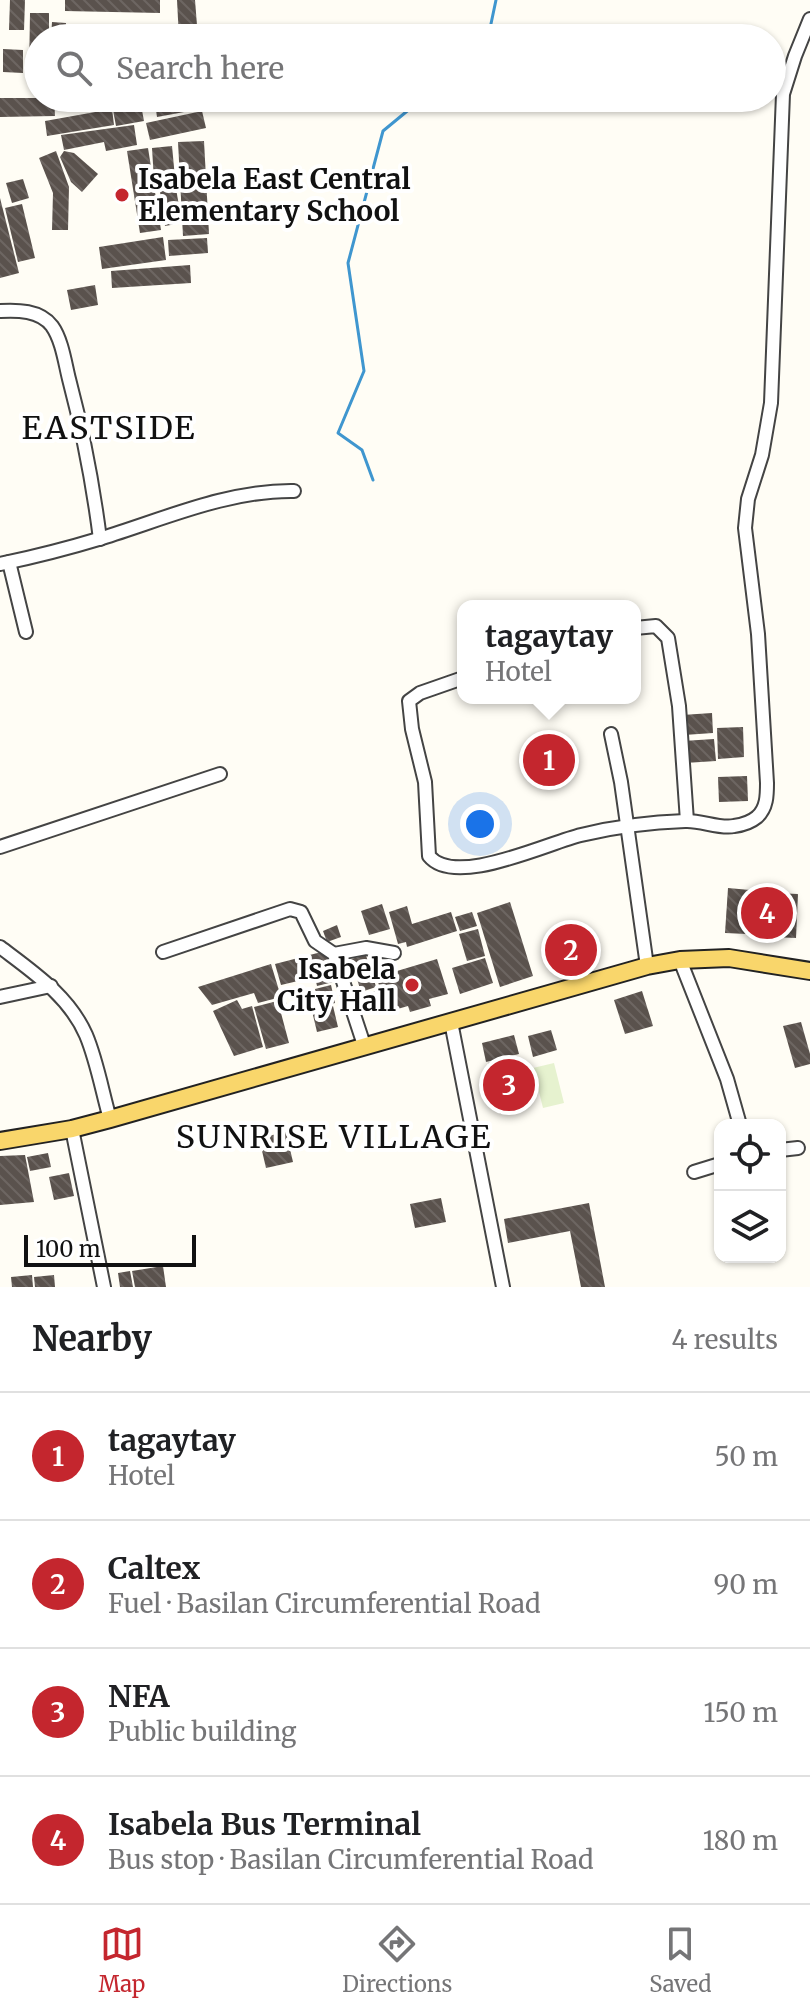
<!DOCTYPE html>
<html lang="en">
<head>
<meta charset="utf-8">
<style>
	:root { --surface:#fff; --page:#f6f6f6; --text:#202124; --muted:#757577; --line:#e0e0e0; --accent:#c4262e }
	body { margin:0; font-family:Merriweather,serif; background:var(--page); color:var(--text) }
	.controls { position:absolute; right:24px; bottom:24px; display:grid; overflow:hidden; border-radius:16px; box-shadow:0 2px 6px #0004 }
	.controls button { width:72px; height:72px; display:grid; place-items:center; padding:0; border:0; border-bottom:2px solid var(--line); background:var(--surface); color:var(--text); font:40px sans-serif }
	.scale { position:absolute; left:24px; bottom:20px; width:172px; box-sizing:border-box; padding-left:8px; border:4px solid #111; border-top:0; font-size:22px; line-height:28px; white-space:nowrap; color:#111; -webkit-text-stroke:6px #fff; paint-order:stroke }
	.you { position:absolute; left:480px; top:824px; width:28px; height:28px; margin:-20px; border:6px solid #fff; border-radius:50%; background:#1a73e8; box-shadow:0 0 0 12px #1a73e833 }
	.badge { display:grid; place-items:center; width:52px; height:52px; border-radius:50%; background:var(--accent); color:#fff; font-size:26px; font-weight:700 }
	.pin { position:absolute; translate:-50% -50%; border:4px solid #fff; box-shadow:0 2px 8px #0006 }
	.popup { position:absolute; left:457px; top:600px; width:184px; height:104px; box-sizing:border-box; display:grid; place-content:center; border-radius:16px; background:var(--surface); filter:drop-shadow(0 2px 6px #0005); font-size:26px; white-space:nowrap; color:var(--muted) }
	.popup b { font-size:30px; color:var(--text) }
	.popup::after { content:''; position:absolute; left:50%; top:100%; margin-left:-16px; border:16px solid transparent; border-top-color:var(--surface) }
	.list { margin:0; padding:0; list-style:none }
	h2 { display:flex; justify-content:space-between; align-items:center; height:104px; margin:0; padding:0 32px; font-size:34px }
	h2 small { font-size:26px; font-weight:400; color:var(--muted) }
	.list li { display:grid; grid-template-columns:52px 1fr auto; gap:24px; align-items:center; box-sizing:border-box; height:128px; padding:0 32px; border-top:2px solid var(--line) }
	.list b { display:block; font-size:30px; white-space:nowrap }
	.list p { margin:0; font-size:26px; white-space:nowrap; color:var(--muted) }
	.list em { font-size:26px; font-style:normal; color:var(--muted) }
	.icon { flex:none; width:44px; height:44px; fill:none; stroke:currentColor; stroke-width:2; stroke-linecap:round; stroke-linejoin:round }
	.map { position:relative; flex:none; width:810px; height:1287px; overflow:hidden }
	.search { position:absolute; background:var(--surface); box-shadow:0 2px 6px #0004; left:24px; right:24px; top:24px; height:88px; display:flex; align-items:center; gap:20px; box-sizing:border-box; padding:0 28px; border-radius:44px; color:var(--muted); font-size:30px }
	.sheet { height:616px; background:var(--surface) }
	nav { display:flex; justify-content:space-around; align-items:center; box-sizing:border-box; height:112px; border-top:2px solid var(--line); background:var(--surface); font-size:22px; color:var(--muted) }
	nav a { display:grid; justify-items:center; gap:4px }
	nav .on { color:var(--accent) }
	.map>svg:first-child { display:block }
	.pitch { fill:#e6f2cf }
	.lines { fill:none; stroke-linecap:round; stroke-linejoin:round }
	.stream { stroke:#3f96cf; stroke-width:3 }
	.building { fill:url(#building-back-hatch) }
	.minor-casing { stroke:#444; stroke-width:16 }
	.major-casing { stroke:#222; stroke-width:20 }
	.minor { stroke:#fff; stroke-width:12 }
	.major { stroke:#f9d66b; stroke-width:16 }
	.poi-dot { fill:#c4262e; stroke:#fff; stroke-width:3 }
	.labels { text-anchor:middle; stroke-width:8; stroke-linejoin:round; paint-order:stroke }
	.poi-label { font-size:28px; font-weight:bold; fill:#111; stroke:#fff; text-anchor:start }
	.quarter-label { font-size:32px; letter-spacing:2px; fill:#111; stroke:#fff }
</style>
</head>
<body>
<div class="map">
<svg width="810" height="1287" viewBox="0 0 810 1287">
	<defs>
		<pattern id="building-back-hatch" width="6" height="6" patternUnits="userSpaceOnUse" patternTransform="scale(2)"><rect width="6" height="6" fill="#5a524d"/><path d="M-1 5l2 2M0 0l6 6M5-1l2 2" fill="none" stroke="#6d6662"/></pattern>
	</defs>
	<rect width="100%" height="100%" fill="#fffdf5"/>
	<!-- pitch -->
	<polygon class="pitch" points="554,1063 564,1103 543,1108 533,1068"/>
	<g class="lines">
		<!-- stream -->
		<g class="stream">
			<polyline points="488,38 496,0"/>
			<polyline points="373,480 362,450 338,433 364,371 348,263 383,131 423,98"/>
		</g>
	</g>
	<!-- building -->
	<g class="building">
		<polygon points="10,0 25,0 24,30 9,30"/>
		<polygon points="65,0 160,0 160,13 65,11"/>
		<polygon points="177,0 195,0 198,38 179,38"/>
		<polygon points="30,13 49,13 49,38 38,38 38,73 29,73"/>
		<polygon points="52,22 66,23 65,38 51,38"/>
		<polygon points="3,49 23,50 23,73 3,72"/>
		<polygon points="0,98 54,98 55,116 0,117"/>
		<polygon points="69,98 98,98 99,110 70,111"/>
		<polygon points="187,98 204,98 206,108 157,117 155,103"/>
		<polygon points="141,105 144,121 116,126 113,110"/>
		<polygon points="112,109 114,125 47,136 45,121"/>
		<polygon points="202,111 206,128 150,140 146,123"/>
		<polygon points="134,125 137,145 106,151 104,142 64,150 61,135"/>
		<polygon points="204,141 209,234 183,236 178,142"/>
		<polygon points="172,146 175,178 154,180 152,148"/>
		<polygon points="148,148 161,230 140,233 127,151"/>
		<polygon points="56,151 69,187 68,230 52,230 53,193 39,158"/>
		<polygon points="64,151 74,153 98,174 82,192 71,182 60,157"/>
		<polygon points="23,179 29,198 12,203 6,183"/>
		<polygon points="175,183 182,223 165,226 159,185"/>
		<polygon points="0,198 19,273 0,278"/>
		<polygon points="22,204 35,258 18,262 5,208"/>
		<polygon points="163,237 166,260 102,269 99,247"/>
		<polygon points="207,238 208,253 169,256 168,240"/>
		<polygon points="190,265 191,283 112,288 111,271"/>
		<polygon points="95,285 98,305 71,310 67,290"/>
		<polygon points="712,713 713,733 684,735 682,715"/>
		<polygon points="743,727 744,757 718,759 717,728"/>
		<polygon points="714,739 716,761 685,763 683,741"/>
		<polygon points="747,776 748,801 719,802 718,777"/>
		<polygon points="728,888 750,890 747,934 725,933"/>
		<polygon points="774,893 798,894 796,938 773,937"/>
		<polygon points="510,902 533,976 500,987 477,913"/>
		<polygon points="382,904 390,929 369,935 361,911"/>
		<polygon points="407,906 412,924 451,912 457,931 407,947 406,942 398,944 389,912"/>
		<polygon points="472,912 477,926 460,931 455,917"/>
		<polygon points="337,925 341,937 327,942 323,931"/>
		<polygon points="478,929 485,956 467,961 459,934"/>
		<polygon points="584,931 587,941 560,948 557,938"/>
		<polygon points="584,948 587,960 569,965 566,953"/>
		<polygon points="329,950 337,981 317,986 315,977 281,985 275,964"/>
		<polygon points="366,955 369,966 384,962 387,972 373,976 376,987 361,992 351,959"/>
		<polygon points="485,958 493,983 460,994 452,968"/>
		<polygon points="437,959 448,994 429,999 431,1006 410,1012 408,1006 387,1012 384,1002 385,1010 372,1014 366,994 380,990 377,977"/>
		<polygon points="271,964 281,997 258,1003 254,993 212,1005 198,987"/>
		<polygon points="331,985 335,1003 320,1007 315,989"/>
		<polygon points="642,991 653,1026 625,1034 614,1000"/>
		<polygon points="285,999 289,1011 281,1013 289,1043 266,1049 254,1007"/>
		<polygon points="237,1000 242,1009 252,1006 263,1047 234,1056 213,1011"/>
		<polygon points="333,1006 338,1027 317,1032 312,1011"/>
		<polygon points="801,1022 810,1054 810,1064 795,1068 783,1026"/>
		<polygon points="551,1030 557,1050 533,1057 528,1036"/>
		<polygon points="514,1035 519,1054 486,1062 482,1043"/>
		<polygon points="517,1056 529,1107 500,1114 488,1063"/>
		<polygon points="286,1132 293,1162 266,1168 259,1138"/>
		<polygon points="48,1153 51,1167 30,1171 27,1157"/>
		<polygon points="25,1155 34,1202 0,1205 0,1156"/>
		<polygon points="69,1173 74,1196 54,1200 49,1177"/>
		<polygon points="441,1198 446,1222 415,1228 410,1204"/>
		<polygon points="589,1203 605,1287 581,1287 570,1231 508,1243 504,1219"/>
		<polygon points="163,1266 166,1287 135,1287 132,1271"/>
		<polygon points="130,1271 133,1287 120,1287 118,1273"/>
		<polygon points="32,1275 33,1287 12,1287 11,1277"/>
		<polygon points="54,1275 55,1287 35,1287 34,1277"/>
	</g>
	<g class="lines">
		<defs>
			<g id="minor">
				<path d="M 0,311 C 17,310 40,310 52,326 C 62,340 65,363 69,379 C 83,432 93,484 100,539"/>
				<polyline points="9,562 26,632"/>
				<path d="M 0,564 C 34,557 69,548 102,538 C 164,519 228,490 294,491"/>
				<polyline points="635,628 656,626 668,638 679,706 687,821"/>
				<path d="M 463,678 L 420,693 L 409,701 L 412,729 L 425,782 L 429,856 C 455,888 547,843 581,835 C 614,827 652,822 685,821 C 701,820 719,829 734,826 C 742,825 751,822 757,817 C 767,808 767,795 767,783 L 758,634 L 745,528 L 748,499 L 762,455 L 771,403 L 783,94 L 795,56 L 810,19"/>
				<polyline points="611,734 621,782 647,966"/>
				<polyline points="0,847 220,774"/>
				<path d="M 0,947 C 33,972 69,996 86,1035 C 97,1061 102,1091 110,1119"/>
				<polyline points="163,952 290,909 301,912 315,941 334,954 364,1045"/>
				<polyline points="334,954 366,948 394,953"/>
				<polyline points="680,960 727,1079 740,1125"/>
				<polyline points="0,997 51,986"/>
				<polyline points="451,1022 503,1287"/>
				<polyline points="72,1129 104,1287"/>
				<polyline points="780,1150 798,1148"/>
				<polyline points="694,1172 720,1164"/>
			</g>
			<polyline id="major" points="0,1141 72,1129 110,1119 647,966 680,960 729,958 810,971"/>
		</defs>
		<!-- minor casing -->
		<use href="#minor" class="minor-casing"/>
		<!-- major casing -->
		<use href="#major" class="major-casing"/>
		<!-- minor -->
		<use href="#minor" class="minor"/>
		<!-- major -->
		<use href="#major" class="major"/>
	</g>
	<!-- markers -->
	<g class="poi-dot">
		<circle cx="122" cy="195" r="8"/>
		<circle cx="412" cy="985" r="8"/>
	</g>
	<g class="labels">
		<!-- poi labels -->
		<g class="poi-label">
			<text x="138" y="189">Isabela East Central<tspan x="138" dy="32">Elementary School</tspan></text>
			<text x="396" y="979" text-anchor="end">Isabela<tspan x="396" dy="32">City Hall</tspan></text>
		</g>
		<!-- quarter labels -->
		<g class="quarter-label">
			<text x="109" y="439">EASTSIDE</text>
			<text x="334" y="1148">SUNRISE VILLAGE</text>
		</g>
	</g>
</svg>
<div class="controls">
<button><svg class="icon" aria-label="locate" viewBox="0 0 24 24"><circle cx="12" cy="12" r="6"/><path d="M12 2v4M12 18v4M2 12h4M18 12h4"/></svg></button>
<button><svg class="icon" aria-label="layers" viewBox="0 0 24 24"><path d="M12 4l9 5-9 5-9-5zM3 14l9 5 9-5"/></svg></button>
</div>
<div class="scale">100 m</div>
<div class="you"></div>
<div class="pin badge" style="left:549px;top:760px">1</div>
<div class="popup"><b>tagaytay</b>Hotel</div>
<div class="pin badge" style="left:571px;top:950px">2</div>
<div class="pin badge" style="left:509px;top:1085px">3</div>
<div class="pin badge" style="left:767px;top:913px">4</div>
<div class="search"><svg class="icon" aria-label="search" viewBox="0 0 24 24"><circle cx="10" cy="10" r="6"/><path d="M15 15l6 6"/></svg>Search here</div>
</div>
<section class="sheet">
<h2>Nearby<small>4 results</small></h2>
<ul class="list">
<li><span class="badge">1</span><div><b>tagaytay</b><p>Hotel</p></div><em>50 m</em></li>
<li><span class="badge">2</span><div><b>Caltex</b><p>Fuel · Basilan Circumferential Road</p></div><em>90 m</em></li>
<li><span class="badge">3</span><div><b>NFA</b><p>Public building</p></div><em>150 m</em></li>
<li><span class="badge">4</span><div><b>Isabela Bus Terminal</b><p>Bus stop · Basilan Circumferential Road</p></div><em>180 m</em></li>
</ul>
</section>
<nav>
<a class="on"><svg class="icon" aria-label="map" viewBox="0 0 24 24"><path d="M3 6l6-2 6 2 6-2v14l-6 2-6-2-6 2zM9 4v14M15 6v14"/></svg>Map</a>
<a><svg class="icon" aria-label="directions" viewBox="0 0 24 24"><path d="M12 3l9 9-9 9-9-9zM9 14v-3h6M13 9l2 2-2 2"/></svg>Directions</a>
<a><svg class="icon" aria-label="saved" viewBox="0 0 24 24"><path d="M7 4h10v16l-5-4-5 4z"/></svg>Saved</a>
</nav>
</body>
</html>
